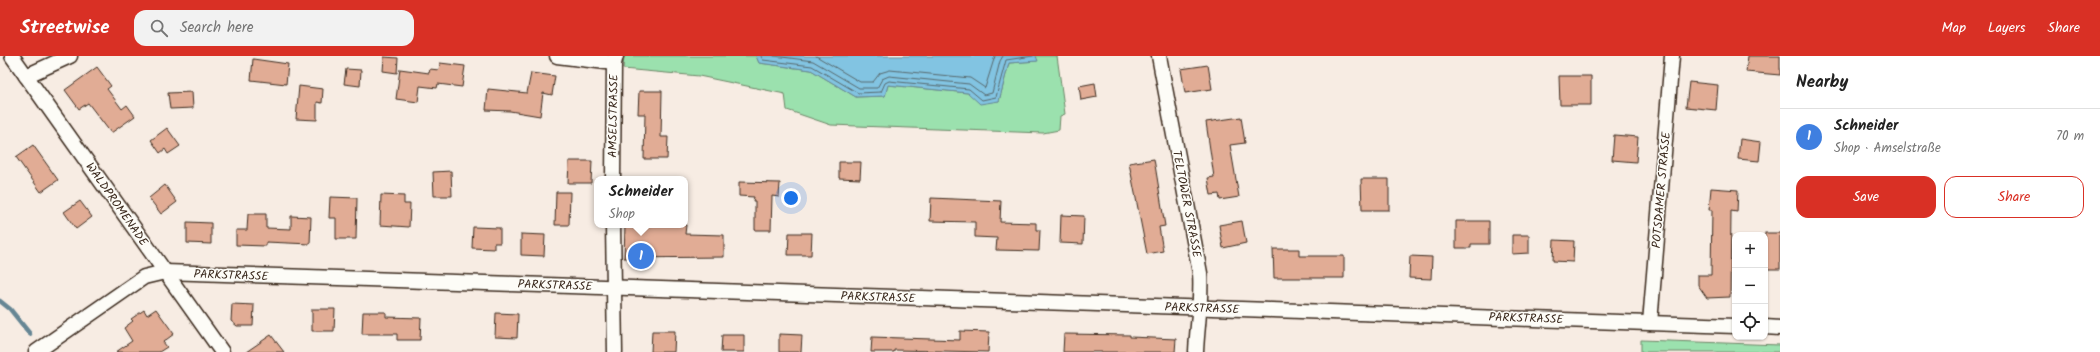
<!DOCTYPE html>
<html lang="en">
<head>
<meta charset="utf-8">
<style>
	:root { --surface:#fff; --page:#f2f2f2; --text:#222; --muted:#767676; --line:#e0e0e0; --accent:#d93025 }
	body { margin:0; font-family:Kalam,sans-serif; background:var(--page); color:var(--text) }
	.controls { position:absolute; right:12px; bottom:12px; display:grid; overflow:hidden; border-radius:8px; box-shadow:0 1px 3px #0004 }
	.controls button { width:36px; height:36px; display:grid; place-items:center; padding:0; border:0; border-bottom:1px solid var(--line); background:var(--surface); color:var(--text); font:20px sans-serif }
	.you { position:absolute; left:791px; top:142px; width:14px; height:14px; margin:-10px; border:3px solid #fff; border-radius:50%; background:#1a73e8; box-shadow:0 0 0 6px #1a73e833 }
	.badge { display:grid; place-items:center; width:26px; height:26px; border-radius:50%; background:var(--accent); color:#fff; font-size:13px; font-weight:700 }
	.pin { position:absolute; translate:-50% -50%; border:2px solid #fff; box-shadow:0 1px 4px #0006 }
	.popup { position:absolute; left:594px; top:120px; width:94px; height:52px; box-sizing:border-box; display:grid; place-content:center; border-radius:8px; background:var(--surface); filter:drop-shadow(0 1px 3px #0005); font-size:13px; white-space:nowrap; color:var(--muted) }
	.popup b { font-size:15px; color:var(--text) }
	.popup::after { content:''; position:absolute; left:50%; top:100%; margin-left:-8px; border:8px solid transparent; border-top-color:var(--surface) }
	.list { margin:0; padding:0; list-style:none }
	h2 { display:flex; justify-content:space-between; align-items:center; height:52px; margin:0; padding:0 16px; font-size:17px }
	h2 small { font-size:13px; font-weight:400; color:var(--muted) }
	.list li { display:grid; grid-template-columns:26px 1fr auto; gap:12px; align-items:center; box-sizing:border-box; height:56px; padding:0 16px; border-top:1px solid var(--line) }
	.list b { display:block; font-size:15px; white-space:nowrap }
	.list p { margin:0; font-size:13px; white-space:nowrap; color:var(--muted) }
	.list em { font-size:13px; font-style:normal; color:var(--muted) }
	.actions { display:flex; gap:8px; padding:12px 16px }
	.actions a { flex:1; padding:9px 0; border:1px solid var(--accent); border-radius:12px; text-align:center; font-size:14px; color:var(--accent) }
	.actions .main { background:var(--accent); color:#fff }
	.icon { flex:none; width:22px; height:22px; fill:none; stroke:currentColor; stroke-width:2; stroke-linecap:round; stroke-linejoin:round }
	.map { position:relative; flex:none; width:1780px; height:296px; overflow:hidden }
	header { display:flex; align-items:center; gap:24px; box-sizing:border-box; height:56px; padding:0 20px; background:var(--accent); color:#fff }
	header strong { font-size:19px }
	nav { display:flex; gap:22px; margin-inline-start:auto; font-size:14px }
	.search { width:280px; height:36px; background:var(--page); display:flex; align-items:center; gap:10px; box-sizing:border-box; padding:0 14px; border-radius:12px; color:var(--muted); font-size:15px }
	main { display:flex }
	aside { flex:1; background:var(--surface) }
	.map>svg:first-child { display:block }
	.green { fill:#9be1ae; stroke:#6b8666 }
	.water { fill:#82c4e2; stroke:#668694 }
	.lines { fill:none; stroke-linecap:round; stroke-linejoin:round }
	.shore { stroke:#57686c; stroke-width:1 }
	.stream { stroke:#668694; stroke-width:4.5 }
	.building { fill:#e1ac95; stroke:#3b2a1e }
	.street-casing { stroke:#3b2a1e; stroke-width:17 }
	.street { stroke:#fdfcf7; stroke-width:14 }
	.labels { text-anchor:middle; stroke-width:3; stroke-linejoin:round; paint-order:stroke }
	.street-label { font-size:12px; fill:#3b2a1e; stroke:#fdfcf7 }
</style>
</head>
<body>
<header>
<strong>Streetwise</strong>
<div class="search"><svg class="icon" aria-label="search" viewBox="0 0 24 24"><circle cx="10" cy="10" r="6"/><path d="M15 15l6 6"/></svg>Search here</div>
<nav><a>Map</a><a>Layers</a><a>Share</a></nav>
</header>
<main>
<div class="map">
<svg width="1780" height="296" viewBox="0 0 1780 296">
	<rect width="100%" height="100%" fill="#f7ece3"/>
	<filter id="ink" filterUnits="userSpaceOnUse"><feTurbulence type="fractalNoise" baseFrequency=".025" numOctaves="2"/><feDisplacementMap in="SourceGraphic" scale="8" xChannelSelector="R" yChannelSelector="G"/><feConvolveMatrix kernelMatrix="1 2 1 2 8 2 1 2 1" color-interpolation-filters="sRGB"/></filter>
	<g filter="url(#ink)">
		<!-- green -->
		<g class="green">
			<polygon points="624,0 756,0 759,7 811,14 856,41 885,40 888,29 968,37 999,45 1009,7 1037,5 1036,0 1057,0 1065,58 1060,60 1059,74 1043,77 831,69 787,54 785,38 699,20 623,13"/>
			<polygon points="1641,284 1780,289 1780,296 1641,296"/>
		</g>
		<!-- water -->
		<polygon class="water" points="756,0 1036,0 1038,5 1009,7 999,45 980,48 968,37 888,29 885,40 856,41 811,14 759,7"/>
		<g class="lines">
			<!-- shore -->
			<g class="shore">
				<polyline points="761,0 763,4 812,10 858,37 881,36 885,27 889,25 969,33 982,44 996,41 1006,4 1033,0"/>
				<polyline points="774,0 813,5 859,32 877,32 882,23 889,20 969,28 984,39 992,37 1000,5 1003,0"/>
				<polyline points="816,0 860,26 873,26 880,17 890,14 970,22 985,32 995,0"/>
			</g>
			<!-- stream -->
			<polyline class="stream" points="0,245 10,253 30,278"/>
		</g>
		<!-- building -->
		<g class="building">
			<polygon points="1748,0 1780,0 1780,19 1746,16"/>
			<polygon points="384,1 398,2 397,17 383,15"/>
			<polygon points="253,3 288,8 286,28 251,24"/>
			<polygon points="440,7 465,10 462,31 438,28 437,32 420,30 418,46 396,43 400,13 429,17 430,13 439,14"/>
			<polygon points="1208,9 1212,33 1185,37 1181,13"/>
			<polygon points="97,11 111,30 107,33 122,53 127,49 135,60 111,77 88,47 79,53 65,34"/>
			<polygon points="346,13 361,14 360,30 344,28"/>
			<polygon points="531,17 555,20 552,39 543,37 540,60 510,55 486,54 488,33 527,37"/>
			<polygon points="1559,20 1591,20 1591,49 1560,49"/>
			<polygon points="1689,26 1718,29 1716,54 1686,51"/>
			<polygon points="1095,27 1097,41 1081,44 1079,30"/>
			<polygon points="299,30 323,33 322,47 317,46 317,64 296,63"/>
			<polygon points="639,35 662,35 661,81 668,81 667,103 644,103 645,58 638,58"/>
			<polygon points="192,36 193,52 170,53 168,37"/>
			<polygon points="1241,61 1245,87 1230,89 1239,141 1220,144 1219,138 1211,139 1208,122 1214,121 1206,66"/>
			<polygon points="167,72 180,90 168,98 165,93 160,97 151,84"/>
			<polygon points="1614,79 1638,81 1636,106 1612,104"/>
			<polygon points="1740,83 1761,86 1759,105 1738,103"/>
			<polygon points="33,89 58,124 41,136 16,101"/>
			<polygon points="1154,103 1165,170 1159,171 1163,195 1147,198 1129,107"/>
			<polygon points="569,105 592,105 591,127 568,127"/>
			<polygon points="839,106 861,106 860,123 839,122"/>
			<polygon points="451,115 452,140 434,140 433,116"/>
			<polygon points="1361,123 1389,123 1389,154 1362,154"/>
			<polygon points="739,126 780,127 779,141 772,140 771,174 755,174 755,145 753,145 754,141 739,140"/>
			<polygon points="165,129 177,146 161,158 149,142"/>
			<polygon points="1711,132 1738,134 1737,156 1731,155 1730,241 1707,242 1698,229 1698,219 1711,219 1712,154 1709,154"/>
			<polygon points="556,136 570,136 569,169 555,169"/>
			<polygon points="381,139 404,140 404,148 410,148 409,171 380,169"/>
			<polygon points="330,141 357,142 356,183 336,183 336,162 329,162"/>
			<polygon points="931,142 1001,145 1000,166 1036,167 1036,174 1040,174 1039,195 996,194 997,182 975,181 975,166 930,165"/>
			<polygon points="80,145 92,161 76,173 64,156"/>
			<polygon points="248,158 266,158 266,172 291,173 291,160 311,161 310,188 266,186 266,190 236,189 236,174 247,174"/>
			<polygon points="1061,159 1084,160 1083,188 1060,187"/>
			<polygon points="1242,165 1246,187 1223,192 1219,169"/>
			<polygon points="1456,165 1489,165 1489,188 1471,188 1471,192 1456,192"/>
			<polygon points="187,166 211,167 211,188 187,187"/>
			<polygon points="625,169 686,169 685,178 724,179 724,201 624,202"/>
			<polygon points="473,171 500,172 500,187 494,187 494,193 472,192"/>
			<polygon points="789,177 812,177 811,199 788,199"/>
			<rect x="1765" y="177" width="15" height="36"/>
			<polygon points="521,178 545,179 544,200 521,199"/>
			<polygon points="1512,179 1529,179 1529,197 1512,198"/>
			<polygon points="1554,184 1574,185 1573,206 1553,205"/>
			<polygon points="1273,193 1299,193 1299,200 1344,200 1344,222 1274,222"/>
			<polygon points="1410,200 1432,201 1431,223 1409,222"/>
			<polygon points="232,248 254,249 253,270 237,270 231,265"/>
			<polygon points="156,253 174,278 163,286 167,291 159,296 116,296 132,285 124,272 133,265 131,263 144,254 147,259"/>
			<polygon points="312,253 335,253 334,275 312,275"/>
			<polygon points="363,256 386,256 386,261 421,262 420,284 397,284 397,278 362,278"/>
			<polygon points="496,257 518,258 517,282 495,281"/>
			<polygon points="652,275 675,275 674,296 651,296"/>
			<polygon points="960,275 989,276 988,296 894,294 894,296 871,296 872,281 960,284"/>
			<polygon points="779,278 802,279 801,296 779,296"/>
			<polygon points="1064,278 1130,279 1130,281 1176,283 1175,296 1063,296"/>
			<polygon points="271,279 284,296 246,296"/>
			<polygon points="722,279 744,279 744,296 721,296"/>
		</g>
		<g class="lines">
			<defs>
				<g id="street">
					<polyline points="12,0 222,296"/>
					<polyline points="557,0 614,7"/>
					<path d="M 1159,0 L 1200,217 C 1202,244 1197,270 1196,296"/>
					<polyline points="26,20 70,0"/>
					<polyline points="613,123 614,7 616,0"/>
					<polyline points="613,169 615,296"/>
					<polyline points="1650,267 1672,0"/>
					<polyline points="1765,271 1780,272"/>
					<polyline points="36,296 144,221 165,216 1735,270"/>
				</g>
			</defs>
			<!-- street casing -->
			<use href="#street" class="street-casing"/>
			<!-- street -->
			<use href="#street" class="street"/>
		</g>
	</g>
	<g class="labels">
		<!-- street labels -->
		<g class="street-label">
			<text transform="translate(613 60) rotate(-89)" y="4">AMSELSTRASSE</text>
			<text transform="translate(1661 134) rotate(-85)" y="4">POTSDAMER STRASSE</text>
			<text transform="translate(117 148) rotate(55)" y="4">WALDPROMENADE</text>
			<text transform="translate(1187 148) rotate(79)" y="4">TELTOWER STRASSE</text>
			<text transform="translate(231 219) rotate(2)" y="4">PARKSTRASSE</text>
			<text transform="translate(555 229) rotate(2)" y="4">PARKSTRASSE</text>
			<text transform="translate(878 241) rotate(2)" y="4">PARKSTRASSE</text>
			<text transform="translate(1202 252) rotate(2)" y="4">PARKSTRASSE</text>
			<text transform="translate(1526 262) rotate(2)" y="4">PARKSTRASSE</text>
		</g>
	</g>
</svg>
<div class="controls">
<button>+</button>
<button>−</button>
<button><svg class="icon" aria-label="locate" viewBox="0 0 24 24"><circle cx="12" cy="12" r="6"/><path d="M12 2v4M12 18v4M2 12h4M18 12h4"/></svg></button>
</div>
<div class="you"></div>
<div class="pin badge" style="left:641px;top:200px;background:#3f7fe0">1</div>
<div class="popup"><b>Schneider</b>Shop</div>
</div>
<aside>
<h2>Nearby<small></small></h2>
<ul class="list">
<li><span class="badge" style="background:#3f7fe0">1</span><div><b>Schneider</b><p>Shop · Amselstraße</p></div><em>70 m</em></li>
</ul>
<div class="actions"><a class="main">Save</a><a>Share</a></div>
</aside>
</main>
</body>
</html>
